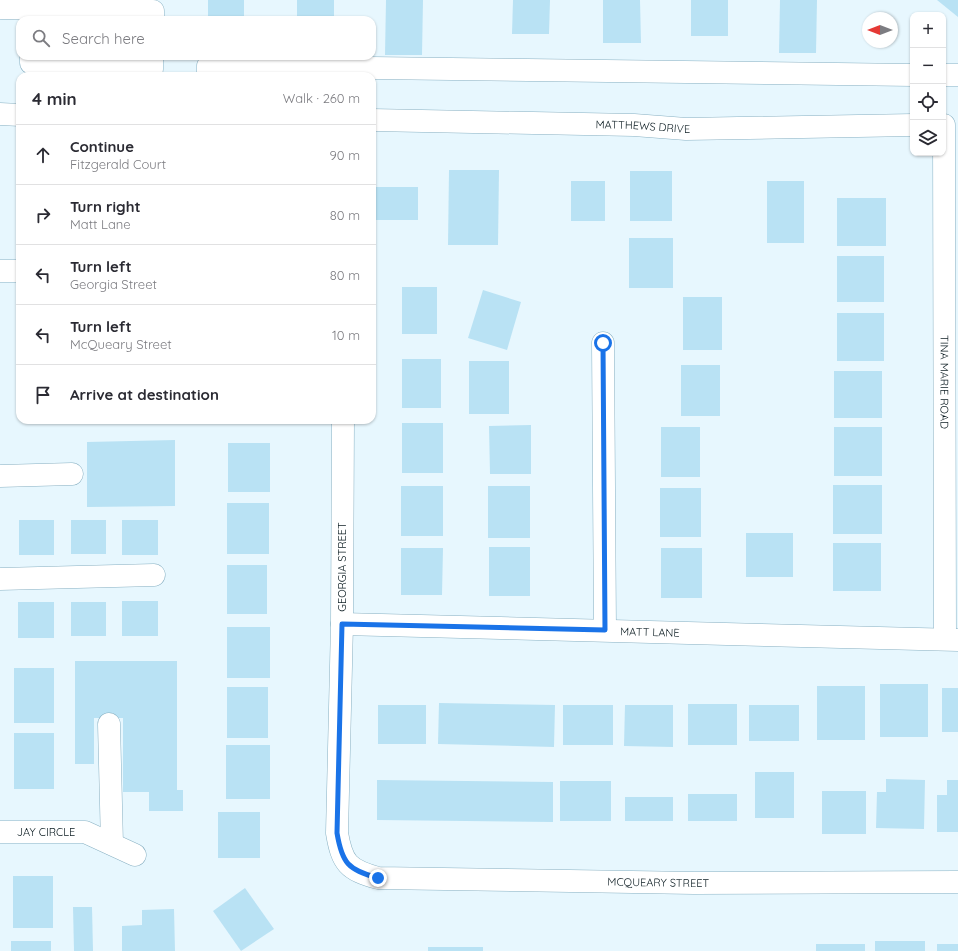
<!DOCTYPE html>
<html lang="en">
<head>
<meta charset="utf-8">
<style>
	:root { --surface:#fff; --page:#f2f2f3; --text:#2b2b33; --muted:#7c7c81; --line:#e1e1e2 }
	body { margin:0; font-family:Quicksand,sans-serif; background:var(--page); color:var(--text) }
	.controls { position:absolute; right:12px; top:12px; display:grid; overflow:hidden; border-radius:8px; box-shadow:0 1px 3px #0004 }
	.controls button { width:36px; height:36px; display:grid; place-items:center; padding:0; border:0; border-bottom:1px solid var(--line); background:var(--surface); color:var(--text); font:20px sans-serif }
	.compass { position:absolute; left:862px; top:12px; width:36px; height:36px; border-radius:50%; background:var(--surface); box-shadow:0 1px 3px #0004; rotate:270deg }
	.stop { position:absolute; width:12px; height:12px; margin:-9px; border:3px solid #1a73e8; border-radius:50%; background:#fff }
	.stop.end { background:#1a73e8; border-color:#fff; box-shadow:0 1px 4px #0008 }
	.list { margin:0; padding:0; list-style:none }
	h2 { display:flex; justify-content:space-between; align-items:center; height:52px; margin:0; padding:0 16px; font-size:17px }
	h2 small { font-size:13px; font-weight:400; color:var(--muted) }
	.list li { display:grid; grid-template-columns:26px 1fr auto; gap:12px; align-items:center; box-sizing:border-box; height:60px; padding:0 16px; border-top:1px solid var(--line) }
	.list b { display:block; font-size:15px; white-space:nowrap }
	.list p { margin:0; font-size:13px; white-space:nowrap; color:var(--muted) }
	.list em { font-size:13px; font-style:normal; color:var(--muted) }
	.icon { flex:none; width:22px; height:22px; fill:none; stroke:currentColor; stroke-width:2; stroke-linecap:round; stroke-linejoin:round }
	.map { position:relative; flex:none; width:958px; height:951px; overflow:hidden }
	.search { position:absolute; background:var(--surface); box-shadow:0 1px 3px #0004; left:16px; top:16px; width:360px; height:44px; display:flex; align-items:center; gap:10px; box-sizing:border-box; padding:0 14px; border-radius:12px; color:var(--muted); font-size:15px }
	.panel { position:absolute; background:var(--surface); box-shadow:0 1px 3px #0004; left:16px; top:72px; width:360px; height:352px; border-radius:12px }
	.map>svg:first-child { display:block }
	.building { fill:#b9e2f4 }
	.lines { fill:none; stroke-linecap:round; stroke-linejoin:round }
	.minor-casing { stroke:#89b1c3; stroke-width:23 }
	.minor { stroke:#fff; stroke-width:22 }
	.route { stroke:#1a73e8; stroke-width:5 }
	.labels { text-anchor:middle; stroke-width:3.5; stroke-linejoin:round; paint-order:stroke }
	.street-label { font-size:11px; fill:#0c1c22; stroke:#fff }
</style>
</head>
<body>
<div class="map">
<svg width="958" height="951" viewBox="0 0 958 951">
	<rect width="100%" height="100%" fill="#e7f7fe"/>
	<!-- building -->
	<g class="building">
		<rect x="208" y="0" width="36" height="20"/>
		<rect x="297" y="0" width="37" height="20"/>
		<polygon points="386,0 423,0 422,55 385,55"/>
		<polygon points="513,0 550,0 549,34 512,34"/>
		<polygon points="603,0 640,0 641,43 603,43"/>
		<rect x="691" y="0" width="37" height="36"/>
		<polygon points="780,0 817,0 816,53 779,53"/>
		<polygon points="937,0 958,0 958,17"/>
		<polygon points="449,170 499,170 498,245 448,245"/>
		<rect x="630" y="171" width="42" height="50"/>
		<rect x="571" y="181" width="34" height="40"/>
		<rect x="767" y="181" width="37" height="62"/>
		<rect x="374" y="187" width="44" height="33"/>
		<rect x="837" y="198" width="49" height="48"/>
		<rect x="629" y="238" width="44" height="50"/>
		<rect x="837" y="256" width="47" height="46"/>
		<rect x="402" y="287" width="35" height="47"/>
		<polygon points="483,290 521,302 507,350 468,338"/>
		<rect x="683" y="297" width="39" height="53"/>
		<rect x="837" y="313" width="47" height="48"/>
		<rect x="402" y="359" width="39" height="49"/>
		<rect x="469" y="361" width="40" height="53"/>
		<rect x="681" y="365" width="39" height="51"/>
		<rect x="834" y="371" width="48" height="47"/>
		<rect x="227" y="420" width="42" height="3"/>
		<rect x="402" y="423" width="41" height="50"/>
		<polygon points="531,425 531,474 490,474 489,426"/>
		<rect x="661" y="427" width="39" height="50"/>
		<rect x="834" y="427" width="48" height="49"/>
		<polygon points="175,440 175,506 87,507 87,442"/>
		<rect x="228" y="443" width="42" height="49"/>
		<rect x="833" y="485" width="49" height="49"/>
		<rect x="401" y="486" width="42" height="50"/>
		<rect x="488" y="486" width="42" height="52"/>
		<rect x="660" y="488" width="41" height="49"/>
		<rect x="227" y="503" width="42" height="51"/>
		<rect x="19" y="520" width="35" height="35"/>
		<rect x="71" y="520" width="35" height="34"/>
		<rect x="122" y="520" width="36" height="35"/>
		<rect x="746" y="533" width="47" height="44"/>
		<rect x="833" y="543" width="48" height="48"/>
		<rect x="489" y="547" width="41" height="49"/>
		<polygon points="401,548 443,548 442,595 401,595"/>
		<rect x="661" y="548" width="41" height="50"/>
		<rect x="227" y="565" width="40" height="49"/>
		<rect x="122" y="601" width="36" height="35"/>
		<rect x="18" y="602" width="36" height="36"/>
		<rect x="71" y="602" width="35" height="34"/>
		<rect x="227" y="627" width="43" height="51"/>
		<polygon points="75,661 177,661 177,790 183,790 183,811 149,811 149,792 123,792 123,718 94,718 94,764 75,764"/>
		<rect x="14" y="668" width="40" height="55"/>
		<rect x="880" y="684" width="48" height="53"/>
		<rect x="817" y="686" width="48" height="54"/>
		<rect x="227" y="687" width="41" height="51"/>
		<rect x="942" y="688" width="16" height="44"/>
		<polygon points="439,703 555,705 554,747 438,744"/>
		<rect x="688" y="704" width="49" height="41"/>
		<rect x="378" y="705" width="48" height="39"/>
		<rect x="563" y="705" width="50" height="40"/>
		<polygon points="625,705 673,705 673,747 624,746"/>
		<rect x="749" y="705" width="50" height="36"/>
		<rect x="14" y="733" width="40" height="56"/>
		<rect x="226" y="745" width="44" height="54"/>
		<rect x="755" y="772" width="39" height="46"/>
		<polygon points="886,779 925,780 924,829 876,828 877,792 886,792"/>
		<polygon points="377,780 553,782 553,822 377,820"/>
		<polygon points="947,780 958,780 958,832 937,832 937,795 947,795"/>
		<rect x="560" y="781" width="51" height="40"/>
		<rect x="822" y="791" width="44" height="43"/>
		<rect x="688" y="794" width="49" height="27"/>
		<rect x="625" y="797" width="48" height="24"/>
		<rect x="218" y="812" width="42" height="46"/>
		<rect x="13" y="876" width="40" height="52"/>
		<polygon points="245,888 274,929 241,951 213,911"/>
		<polygon points="73,907 92,907 93,951 74,951"/>
		<polygon points="174,909 175,951 122,951 122,926 142,925 142,910"/>
		<rect x="11" y="941" width="40" height="10"/>
		<rect x="875" y="941" width="50" height="10"/>
		<rect x="816" y="944" width="49" height="7"/>
		<rect x="937" y="944" width="21" height="7"/>
		<rect x="428" y="947" width="55" height="4"/>
	</g>
	<g class="lines">
		<defs>
			<g id="minor">
				<polyline points="0,8 153,11 153,20"/>
				<polyline points="31,56 31,63 152,69 152,56"/>
				<polyline points="943,75 958,75"/>
				<polyline points="208,76 208,66 913,75"/>
				<polyline points="0,114 20,115"/>
				<path id="s1" d="M 372,120 L 634,125 L 686,129 L 913,125"/>
				<path id="s2" d="M 944,125 L 945,639"/>
				<polyline points="0,271 20,271"/>
				<polyline points="603,343 605,630"/>
				<path id="s3" d="M 343,420 L 342,624 L 337,833 C 342,863 348,870 378,878 L 694,883 L 958,882"/>
				<polyline points="0,476 72,474"/>
				<polyline points="0,579 154,575"/>
				<path id="s4" d="M 342,624 L 958,640"/>
				<polyline points="109,724 112,844"/>
				<path id="s5" d="M 0,832 L 85,832 L 135,855"/>
			</g>
		</defs>
		<!-- minor casing -->
		<use href="#minor" class="minor-casing"/>
		<!-- minor -->
		<use href="#minor" class="minor"/>
	</g>
	<g class="lines">
		<!-- route -->
		<path class="route" d="M 378,878 C 348,870 342,863 337,833 L 342,624 L 605,630 L 603,343"/>
	</g>
	<g class="labels">
		<!-- street labels -->
		<g class="street-label">
			<text dy="4" stroke="none"><textPath href="#s1" startOffset="271">MATTHEWS DRIVE</textPath></text>
			<text dy="4" stroke="none"><textPath href="#s2" startOffset="257">TINA MARIE ROAD</textPath></text>
			<text transform="translate(342 567) rotate(-90)" y="4">GEORGIA STREET</text>
			<text dy="4" stroke="none"><textPath href="#s4" startOffset="308">MATT LANE</textPath></text>
			<text dy="4" stroke="none"><textPath href="#s5" startOffset="46">JAY CIRCLE</textPath></text>
			<text dy="4" stroke="none"><textPath href="#s3" startOffset="760">MCQUEARY STREET</textPath></text>
		</g>
	</g>
</svg>
<div class="controls">
<button>+</button>
<button>−</button>
<button><svg class="icon" aria-label="locate" viewBox="0 0 24 24"><circle cx="12" cy="12" r="6"/><path d="M12 2v4M12 18v4M2 12h4M18 12h4"/></svg></button>
<button><svg class="icon" aria-label="layers" viewBox="0 0 24 24"><path d="M12 4l9 5-9 5-9-5zM3 14l9 5 9-5"/></svg></button>
</div>
<svg class="compass" viewBox="-18 -18 36 36"><path d="M0-13l5 13h-10z" fill="#e53935"/><path d="M0 13l5-13h-10z" fill="#7c7c81"/></svg>
<div class="stop" style="left:603px;top:343px"></div>
<div class="stop end" style="left:378px;top:878px"></div>
<div class="search"><svg class="icon" aria-label="search" viewBox="0 0 24 24"><circle cx="10" cy="10" r="6"/><path d="M15 15l6 6"/></svg>Search here</div>
<section class="panel">
<h2>4 min<small>Walk · 260 m</small></h2>
<ul class="list">
<li><svg class="icon" aria-label="ahead" viewBox="0 0 24 24"><path d="M12 20V5M6 11l6-6 6 6"/></svg><div><b>Continue</b><p>Fitzgerald Court</p></div><em>90 m</em></li>
<li><svg class="icon" aria-label="right" viewBox="0 0 24 24"><path d="M7 20v-9h11M14 6l5 5-5 5"/></svg><div><b>Turn right</b><p>Matt Lane</p></div><em>80 m</em></li>
<li><svg class="icon" aria-label="left" viewBox="0 0 24 24"><path d="M17 20v-9H6M10 6l-5 5 5 5"/></svg><div><b>Turn left</b><p>Georgia Street</p></div><em>80 m</em></li>
<li><svg class="icon" aria-label="left" viewBox="0 0 24 24"><path d="M17 20v-9H6M10 6l-5 5 5 5"/></svg><div><b>Turn left</b><p>McQueary Street</p></div><em>10 m</em></li>
<li><svg class="icon" aria-label="arrive" viewBox="0 0 24 24"><path d="M6 21V4h12l-3 4 3 4H6"/></svg><div><b>Arrive at destination</b></div></li>
</ul>
</section>
</div>
</body>
</html>
